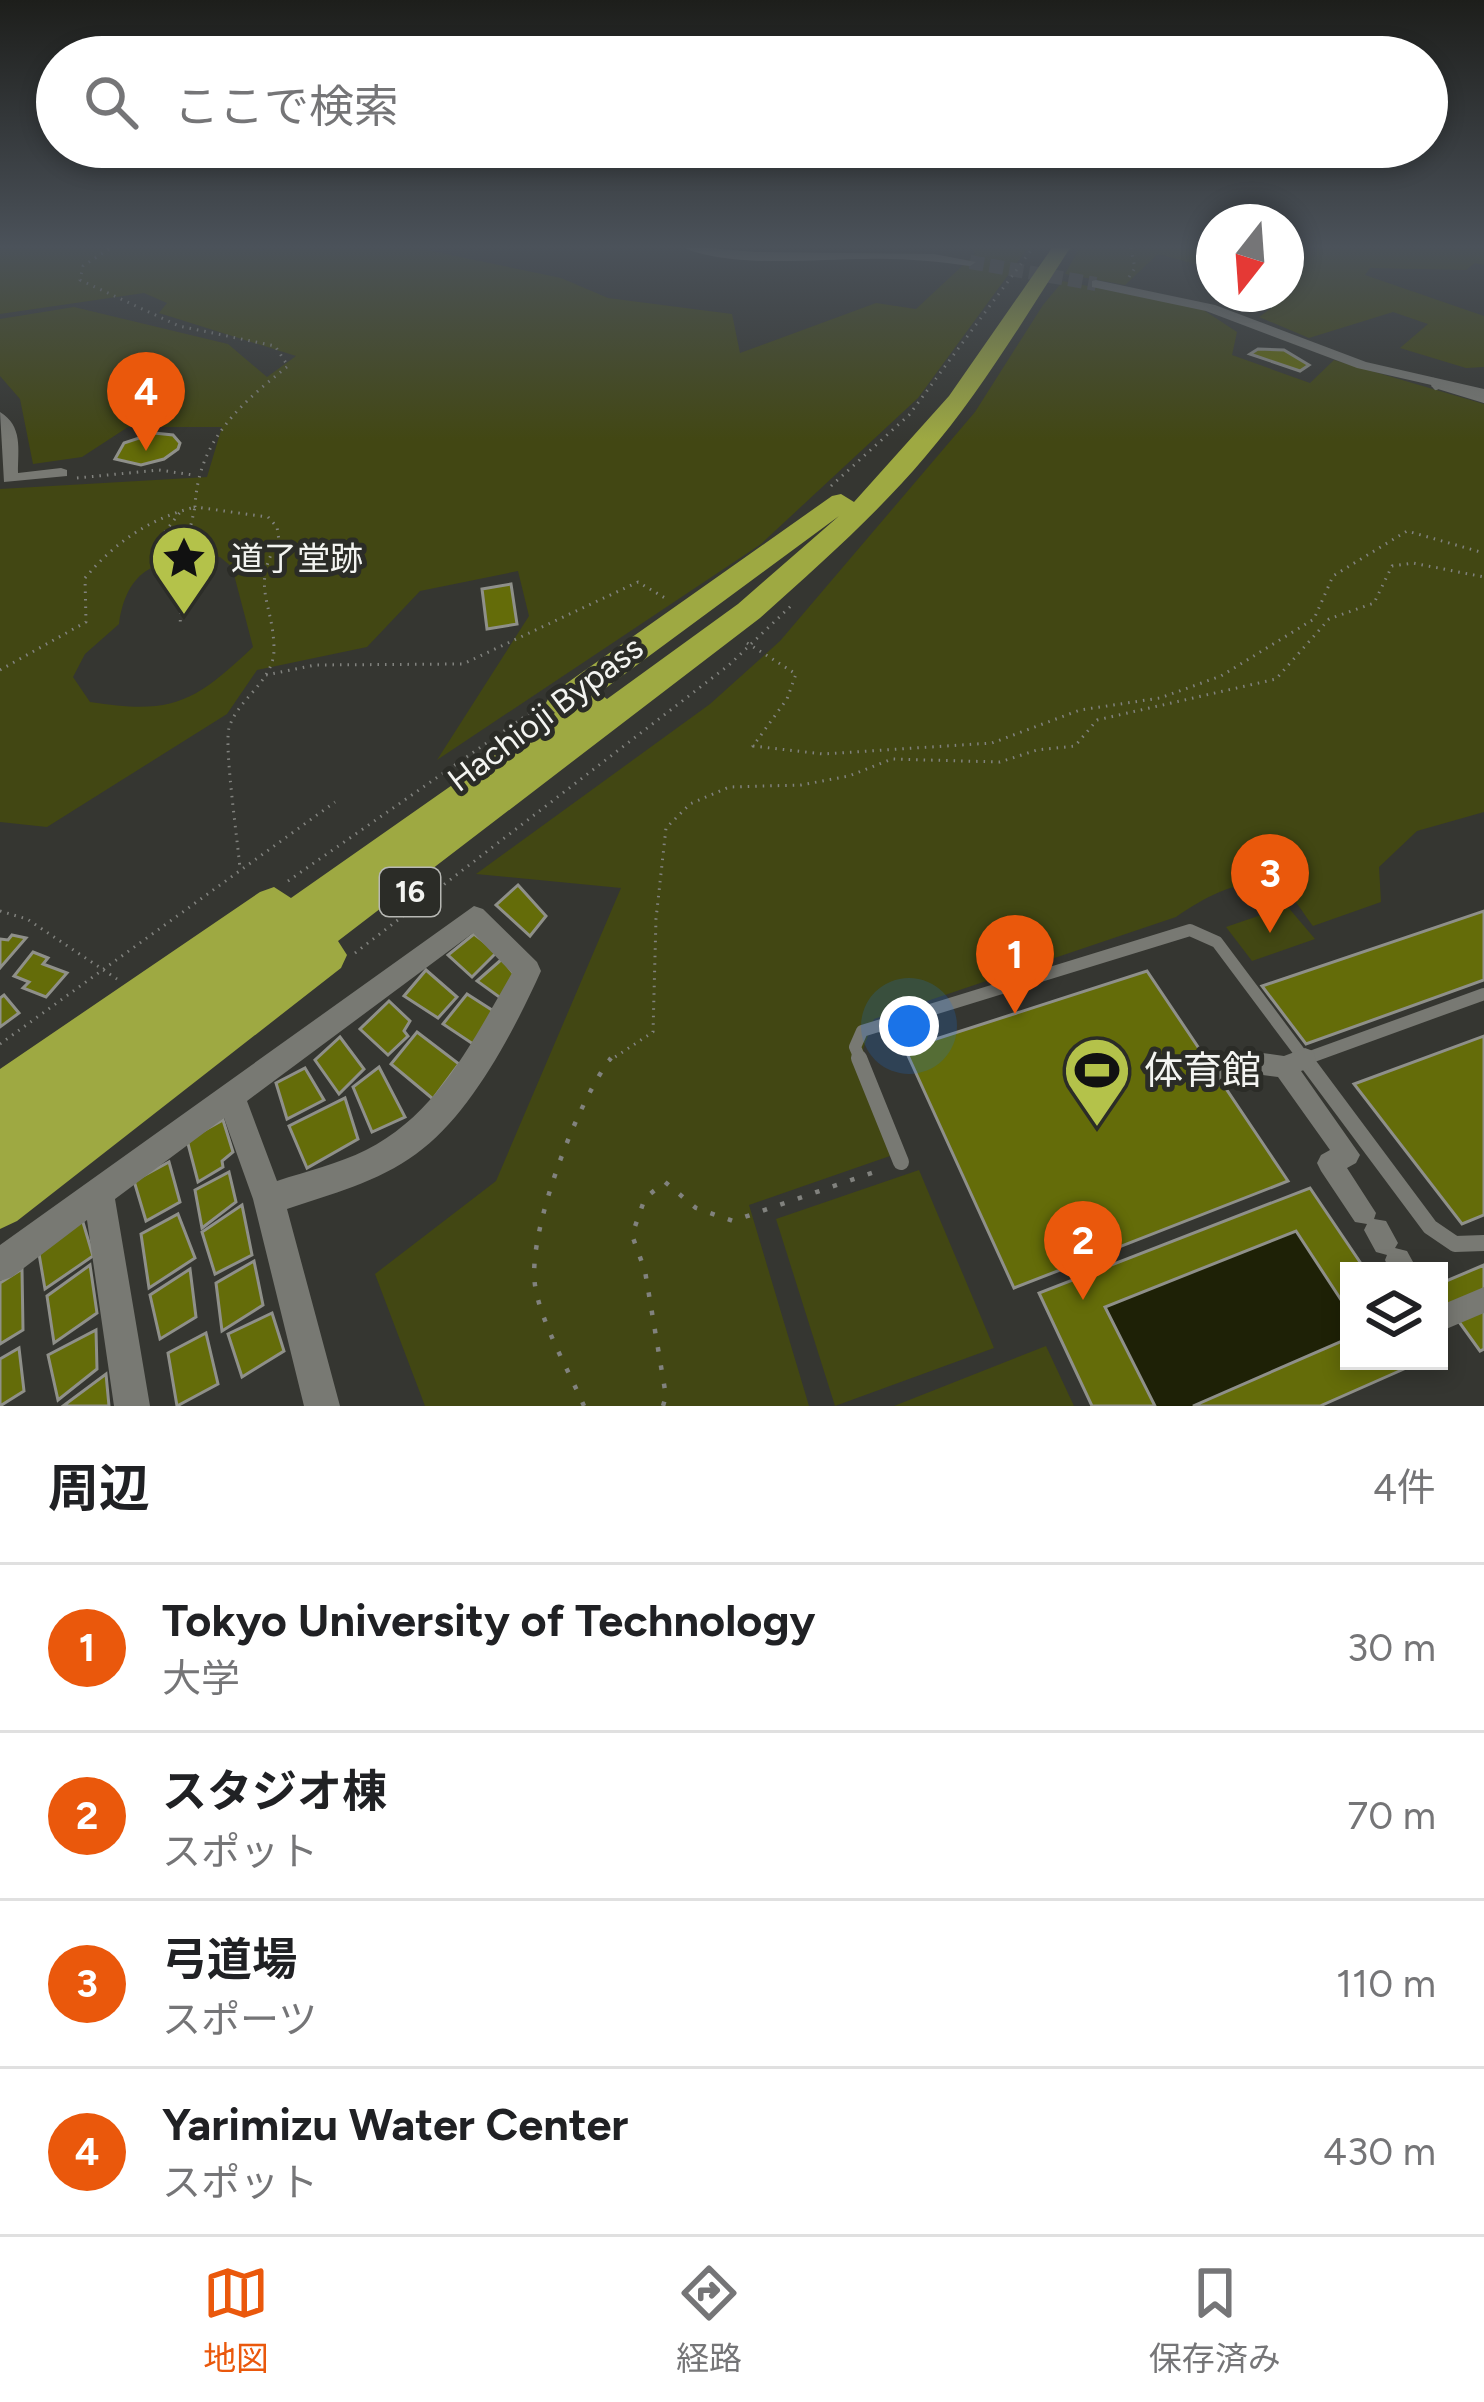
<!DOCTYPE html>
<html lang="ja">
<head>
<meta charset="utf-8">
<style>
	:root { --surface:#fff; --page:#f6f6f6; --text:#202124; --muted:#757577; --line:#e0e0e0; --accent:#ea580c }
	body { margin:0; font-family:Figtree,"Noto Sans JP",sans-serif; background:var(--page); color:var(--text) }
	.controls { position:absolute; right:36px; bottom:36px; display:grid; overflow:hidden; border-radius:0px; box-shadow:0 6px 18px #0003 }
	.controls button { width:108px; height:108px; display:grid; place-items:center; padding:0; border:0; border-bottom:3px solid var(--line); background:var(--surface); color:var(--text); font:60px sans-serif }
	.compass { position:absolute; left:1196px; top:204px; width:108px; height:108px; border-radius:50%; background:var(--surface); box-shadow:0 6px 18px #0003; rotate:197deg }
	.you { position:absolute; left:909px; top:1026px; width:42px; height:42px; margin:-30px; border:9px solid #fff; border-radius:50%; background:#1a73e8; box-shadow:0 0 0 18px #1a73e833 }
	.badge { display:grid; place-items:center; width:78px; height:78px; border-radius:50%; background:var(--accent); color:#fff; font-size:39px; font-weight:700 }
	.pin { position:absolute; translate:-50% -99px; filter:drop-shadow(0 3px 6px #0008) }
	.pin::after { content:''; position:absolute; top:63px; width:42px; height:36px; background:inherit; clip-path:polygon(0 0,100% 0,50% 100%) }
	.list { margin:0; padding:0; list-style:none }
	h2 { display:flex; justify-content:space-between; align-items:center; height:156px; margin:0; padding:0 48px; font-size:51px }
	h2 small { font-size:39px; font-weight:400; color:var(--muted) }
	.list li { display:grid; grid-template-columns:78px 1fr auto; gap:36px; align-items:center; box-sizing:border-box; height:168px; padding:0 48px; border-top:3px solid var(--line) }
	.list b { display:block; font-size:45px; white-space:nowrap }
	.list p { margin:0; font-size:39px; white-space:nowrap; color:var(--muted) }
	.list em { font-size:39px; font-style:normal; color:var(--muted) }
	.icon { flex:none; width:66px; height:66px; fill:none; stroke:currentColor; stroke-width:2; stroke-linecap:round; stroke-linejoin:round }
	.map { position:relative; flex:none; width:1484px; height:1406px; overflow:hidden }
	.search { position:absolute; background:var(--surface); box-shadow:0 6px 18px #0003; left:36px; right:36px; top:36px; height:132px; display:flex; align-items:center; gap:30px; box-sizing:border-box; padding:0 42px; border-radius:66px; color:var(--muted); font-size:45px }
	.sheet { height:828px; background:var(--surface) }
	nav { display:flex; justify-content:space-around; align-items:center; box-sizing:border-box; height:168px; border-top:3px solid var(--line); background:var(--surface); font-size:33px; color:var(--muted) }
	nav a { display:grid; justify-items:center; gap:6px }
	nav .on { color:var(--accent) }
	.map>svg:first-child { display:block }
	.green { fill:#424713; fill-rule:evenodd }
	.water { fill:#1e2106 }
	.building { fill:#646c09; stroke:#8f908a; stroke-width:3 }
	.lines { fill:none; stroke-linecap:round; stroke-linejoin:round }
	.minor-tunnel { stroke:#52524e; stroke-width:14; stroke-dasharray:14 6; stroke-linecap:butt }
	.path-far1 { stroke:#81827e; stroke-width:3; stroke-dasharray:1.5 6; stroke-linecap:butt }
	.path { stroke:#81827e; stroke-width:4.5; stroke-dasharray:4.5 14; stroke-linecap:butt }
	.service-far3 { stroke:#787973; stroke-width:6 }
	.service-far2 { stroke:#787973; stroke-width:8 }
	.service-far1 { stroke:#787973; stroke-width:12 }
	.service { stroke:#787973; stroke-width:16 }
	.pedestrian { fill:#787973; fill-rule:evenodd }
	.minor { fill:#787973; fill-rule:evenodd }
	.trunk { fill:#9ea942; fill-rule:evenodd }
	.labels { text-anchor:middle; stroke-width:10; stroke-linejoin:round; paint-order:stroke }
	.shield { fill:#2b2c27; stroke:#b7b8b4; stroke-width:3 }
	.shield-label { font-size:30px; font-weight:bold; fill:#f3f4f1 }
	.poi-label { font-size:33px; fill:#f3f4f1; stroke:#2b2c27; text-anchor:start }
	.street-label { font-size:33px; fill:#f3f4f1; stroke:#2b2c27 }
	.near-poi-label { font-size:39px; fill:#f3f4f1; stroke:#2b2c27; text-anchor:start }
</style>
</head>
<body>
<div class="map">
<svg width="1484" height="1406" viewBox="0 0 1484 1406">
	<rect width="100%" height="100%" fill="#353631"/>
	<!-- green -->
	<g class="green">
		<path d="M 0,245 L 243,245 L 262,251 L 286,245 L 422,249 L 561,278 L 608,298 L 732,314 L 740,353 L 876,303 L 916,309 L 975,254 L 970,245 L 1030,245 L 918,398 L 761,544 L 437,760 L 529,616 L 518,571 L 420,591 L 367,647 L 257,670 L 227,714 L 47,827 L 0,822 L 0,489 L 207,477 L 222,427 L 128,427 L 82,457 L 33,464 L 20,399 L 0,376 L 0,319 L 74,307 L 228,344 L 267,377 L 296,356 L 159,313 L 167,303 L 144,293 L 0,314 ZM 220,557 L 232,567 L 253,647 C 194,703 172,715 90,702 L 73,677 L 85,654 L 119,624 C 128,562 164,558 220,557 Z"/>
		<polygon points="1081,245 1214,245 1214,269 1158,254 1125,285 1065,274"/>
		<polygon points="1286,245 1484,245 1484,265 1475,263 1466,270 1370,268 1365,275 1484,316 1484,367 1466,368 1400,348 1428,324 1393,312 1309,338 1259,317 1293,292 1286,289"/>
		<path d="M 1063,281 L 1202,309 L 1237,332 L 1232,355 L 1310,383 L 1334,360 L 1484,404 L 1484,812 L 1417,831 L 1379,867 L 1381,902 L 1313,926 C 1305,916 1294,896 1282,889 C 1250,870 1202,899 1176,917 L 874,1019 L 863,1049 L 890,1156 L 749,1205 L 809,1406 L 425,1406 L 375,1274 L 496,1181 L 621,888 L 476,874 L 710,704 L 780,641 L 975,412 L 1043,305 Z"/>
		<polygon points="1287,906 1315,939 1252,961 1226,927"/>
		<polygon points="919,1170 994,1348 835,1406 776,1219"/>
		<polygon points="1046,1346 1074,1406 894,1406"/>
	</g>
	<!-- water -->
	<polygon class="water" points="1296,1231 1349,1312 1349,1338 1193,1406 1155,1406 1105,1307"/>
	<!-- building -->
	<g class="building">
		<polygon points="1258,349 1284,350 1309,365 1300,371 1250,354"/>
		<polygon points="154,433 173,435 180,443 178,449 164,459 141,465 115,459 124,443"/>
		<polygon points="511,584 517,624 487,629 482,589"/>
		<polygon points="518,885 546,916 530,936 496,905"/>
		<polygon points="1484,911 1484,980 1306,1044 1262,986"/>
		<polygon points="474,934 497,952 472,977 448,955"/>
		<polygon points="12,935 26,938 0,968 0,939 8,940"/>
		<polygon points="33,952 48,958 43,964 67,973 46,997 23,988 29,982 14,976"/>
		<polygon points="502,959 518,979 502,999 477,981"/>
		<polygon points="426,970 457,997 438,1018 404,996"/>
		<polygon points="1147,971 1288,1181 1014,1288 905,1049"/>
		<polygon points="467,994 495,1012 473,1044 443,1024"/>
		<polygon points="4,995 19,1013 0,1027 0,998"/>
		<polygon points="389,1001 410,1021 404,1031 408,1036 388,1055 360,1029"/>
		<polygon points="417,1032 459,1064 433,1099 391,1064"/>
		<polygon points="1484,1036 1484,1215 1462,1224 1354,1084"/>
		<polygon points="340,1037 364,1069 339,1094 315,1060"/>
		<polygon points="379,1067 405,1117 372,1132 353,1087"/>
		<polygon points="305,1068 324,1100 287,1119 276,1083"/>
		<polygon points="345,1098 358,1139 307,1168 289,1126"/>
		<polygon points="223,1120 233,1152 222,1161 223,1167 198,1182 187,1140"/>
		<polygon points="169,1162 180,1202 146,1221 134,1181"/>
		<polygon points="229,1172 236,1202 202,1228 195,1190"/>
		<polygon points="1310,1188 1366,1271 1349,1271 1349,1312 1296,1231 1105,1307 1155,1406 1092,1406 1039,1293"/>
		<polygon points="242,1205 252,1255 215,1274 202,1232"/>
		<polygon points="178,1214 195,1258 149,1288 141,1234"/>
		<polygon points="82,1219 93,1256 45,1289 38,1248"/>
		<polygon points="254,1261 263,1305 222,1331 216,1283"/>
		<polygon points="90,1265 97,1313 54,1343 47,1296"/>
		<polygon points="1484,1265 1484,1349 1480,1351 1439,1294 1439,1284"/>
		<polygon points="22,1269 23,1330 0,1344 0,1283"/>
		<polygon points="190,1269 196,1317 160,1339 150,1295"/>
		<polygon points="272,1313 284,1351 242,1377 228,1334"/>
		<polygon points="96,1330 97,1369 58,1400 48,1355"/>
		<polygon points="206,1333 218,1384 177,1406 168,1353"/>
		<polygon points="1349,1338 1349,1361 1422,1361 1320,1406 1193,1406"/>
		<polygon points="19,1348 24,1391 0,1406 0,1359"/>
		<polygon points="106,1374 109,1406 63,1406"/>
	</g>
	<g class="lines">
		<!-- minor-tunnel -->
		<polyline class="minor-tunnel" points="970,262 1096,284"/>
		<!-- path-far1 -->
		<g class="path-far1">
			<path d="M 115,245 L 83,266 L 80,280 L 179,326 L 275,346 L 288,366 C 239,405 198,441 195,507 L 268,517 L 277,527 L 279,540 C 250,587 273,601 274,648 C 275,681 237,699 229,728 C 224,747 238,843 240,869"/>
			<polyline points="1129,277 1135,268 1130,245"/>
			<polyline points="77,478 159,470 193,475"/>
			<polyline points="831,486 909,415 1035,245"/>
			<polyline points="158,573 154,546 181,511"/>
			<polyline points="747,643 796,674 787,699 753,746 823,754 992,743 1080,710 1160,698 1221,676 1314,619 1333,576 1407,531 1484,553"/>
			<path d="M 0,670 L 86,622 L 85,578 C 115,542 149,519 195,507 L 185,551 L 180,625"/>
			<polyline points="266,675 315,665 463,664 638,582 665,598"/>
			<polyline points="288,881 537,708"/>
			<polyline points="0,911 27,919 117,979"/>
			<polyline points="355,953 729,665 793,604"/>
			<polyline points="0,1044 335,802"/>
			<polyline points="609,1061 653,1032 656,919 666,828 690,804 729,787 801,785 849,776 892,759 1000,762 1037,750 1075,746 1097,720 1276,679 1329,619 1374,603 1392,566 1413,563 1484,577"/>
		</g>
		<!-- path -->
		<g class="path">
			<path d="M 584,1406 C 569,1371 540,1321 535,1285 C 527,1232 578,1100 611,1058"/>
			<polyline points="663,1406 666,1396 645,1271 632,1235 645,1198 665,1182 696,1208 733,1221 883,1169"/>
		</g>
		<!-- service-far3 -->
		<polyline class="service-far3" points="1433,381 1436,387"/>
		<!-- service-far2 -->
		<polyline class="service-far2" points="1435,384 1484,399"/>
		<!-- service-far1 -->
		<g class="service-far1">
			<polyline points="1305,1059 1484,994"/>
			<polyline points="861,1061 855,1047 862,1031 1190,930 1217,942 1306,1061"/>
		</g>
		<!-- service -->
		<g class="service">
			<polyline points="859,1058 901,1162"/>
			<polyline points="1304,1058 1430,1227 1455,1244 1484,1243"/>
		</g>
		<!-- pedestrian -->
		<g class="pedestrian">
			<polygon points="1305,1048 1313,1051 1316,1059 1313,1067 1301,1071 1360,1155 1356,1163 1347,1168 1376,1213 1374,1219 1386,1221 1398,1243 1395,1248 1407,1251 1418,1271 1390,1271 1385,1260 1387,1255 1376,1252 1364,1230 1367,1224 1355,1222 1321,1171 1317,1163 1321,1155 1330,1150 1278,1077 1255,1074 1218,1087 1210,1084 1207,1076 1210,1068 1255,1052 1284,1056"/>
			<polygon points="1484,1287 1484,1313 1439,1332 1439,1306"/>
		</g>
		<!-- minor -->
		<g class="minor">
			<path d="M 677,245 L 755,252 L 934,254 L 976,262 L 970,266 C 935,261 901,258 866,259 C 811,259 726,269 677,245 Z"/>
			<polygon points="1096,280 1215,305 1366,362 1484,389 1484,397 1357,368 1206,311 1092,287 1092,281"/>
			<path d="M 0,412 C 23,426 18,449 18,473 L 61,468 L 67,470 L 67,476 L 4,482 Z"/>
			<path d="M 474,906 L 483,909 L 537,962 L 541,971 C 514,1031 470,1116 416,1154 C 378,1182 331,1194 287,1209 L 340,1406 L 304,1406 L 253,1199 L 224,1118 L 115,1199 L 150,1406 L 114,1406 L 87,1220 L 12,1277 L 0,1281 L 0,1245 ZM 473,933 L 512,973 C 473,1040 438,1114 366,1150 C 338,1164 307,1171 277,1181 L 247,1101 Z"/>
		</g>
		<!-- trunk -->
		<path class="trunk" d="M 1054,245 L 1072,245 C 1025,317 981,392 925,457 C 875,516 817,567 760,618 L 338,941 L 347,955 L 341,968 L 17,1221 L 0,1229 L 0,1069 L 260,892 L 274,887 L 291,898 L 555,713 L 546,703 L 550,695 L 832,496 L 841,494 L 854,502 L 949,396 ZM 839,516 L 738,604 L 607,699 L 599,693 Z"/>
	</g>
	<!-- sky -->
	<linearGradient id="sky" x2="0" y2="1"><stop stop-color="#1d1e1b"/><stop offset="0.56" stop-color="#4b525a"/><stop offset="1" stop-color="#4b525a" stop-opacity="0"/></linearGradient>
	<rect width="1484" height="441" fill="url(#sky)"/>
	<!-- icons -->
	<defs>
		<symbol id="sight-pin" viewBox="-11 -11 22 30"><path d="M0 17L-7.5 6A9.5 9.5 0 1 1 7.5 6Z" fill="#b4c24a" stroke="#2b2c27"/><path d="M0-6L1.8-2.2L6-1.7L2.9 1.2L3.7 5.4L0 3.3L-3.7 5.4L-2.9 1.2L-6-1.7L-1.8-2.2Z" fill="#111"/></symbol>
		<symbol id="stadium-pin" viewBox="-11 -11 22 30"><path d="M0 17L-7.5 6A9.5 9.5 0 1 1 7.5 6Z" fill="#b4c24a" stroke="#2b2c27"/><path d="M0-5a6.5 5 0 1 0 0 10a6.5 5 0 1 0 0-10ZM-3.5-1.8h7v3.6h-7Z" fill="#111"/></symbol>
	</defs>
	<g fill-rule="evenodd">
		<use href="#sight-pin" x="146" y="520" width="76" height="104"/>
		<use href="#stadium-pin" x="1059" y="1032" width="76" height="104"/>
	</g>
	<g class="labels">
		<!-- shield labels -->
		<rect class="shield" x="380" y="868" width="60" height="48" rx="9"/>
		<g class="shield-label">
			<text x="410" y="902">16</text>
		</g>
		<!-- poi labels -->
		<g class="poi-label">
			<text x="231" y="570">道了堂跡</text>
		</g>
		<!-- street labels -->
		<g class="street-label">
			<text transform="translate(545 713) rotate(-37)" y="12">Hachioji Bypass</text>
		</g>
		<!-- near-poi labels -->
		<g class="near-poi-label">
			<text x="1144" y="1084">体育館</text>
		</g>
	</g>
</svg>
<div class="controls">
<button><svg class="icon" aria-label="layers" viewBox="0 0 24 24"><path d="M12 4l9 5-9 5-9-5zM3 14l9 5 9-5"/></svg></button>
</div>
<svg class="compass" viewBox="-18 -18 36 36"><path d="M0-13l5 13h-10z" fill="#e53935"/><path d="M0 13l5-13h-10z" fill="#757577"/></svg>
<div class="you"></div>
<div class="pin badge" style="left:1015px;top:1014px">1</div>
<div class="pin badge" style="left:1083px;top:1300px">2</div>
<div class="pin badge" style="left:1270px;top:933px">3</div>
<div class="pin badge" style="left:146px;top:451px">4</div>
<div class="search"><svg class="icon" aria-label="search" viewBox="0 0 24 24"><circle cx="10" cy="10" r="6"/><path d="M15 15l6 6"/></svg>ここで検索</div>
</div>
<section class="sheet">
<h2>周辺<small>4件</small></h2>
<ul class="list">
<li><span class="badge">1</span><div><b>Tokyo University of Technology</b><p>大学</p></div><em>30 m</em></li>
<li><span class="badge">2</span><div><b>スタジオ棟</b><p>スポット</p></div><em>70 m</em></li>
<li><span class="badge">3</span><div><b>弓道場</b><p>スポーツ</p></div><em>110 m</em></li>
<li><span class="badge">4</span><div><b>Yarimizu Water Center</b><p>スポット</p></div><em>430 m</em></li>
</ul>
</section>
<nav>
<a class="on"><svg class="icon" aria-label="map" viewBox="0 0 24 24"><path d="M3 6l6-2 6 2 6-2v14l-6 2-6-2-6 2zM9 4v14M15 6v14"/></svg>地図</a>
<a><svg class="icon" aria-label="directions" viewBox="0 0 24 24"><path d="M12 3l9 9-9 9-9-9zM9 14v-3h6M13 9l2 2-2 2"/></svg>経路</a>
<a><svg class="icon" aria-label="saved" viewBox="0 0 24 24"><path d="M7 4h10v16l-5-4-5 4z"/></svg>保存済み</a>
</nav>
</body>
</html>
